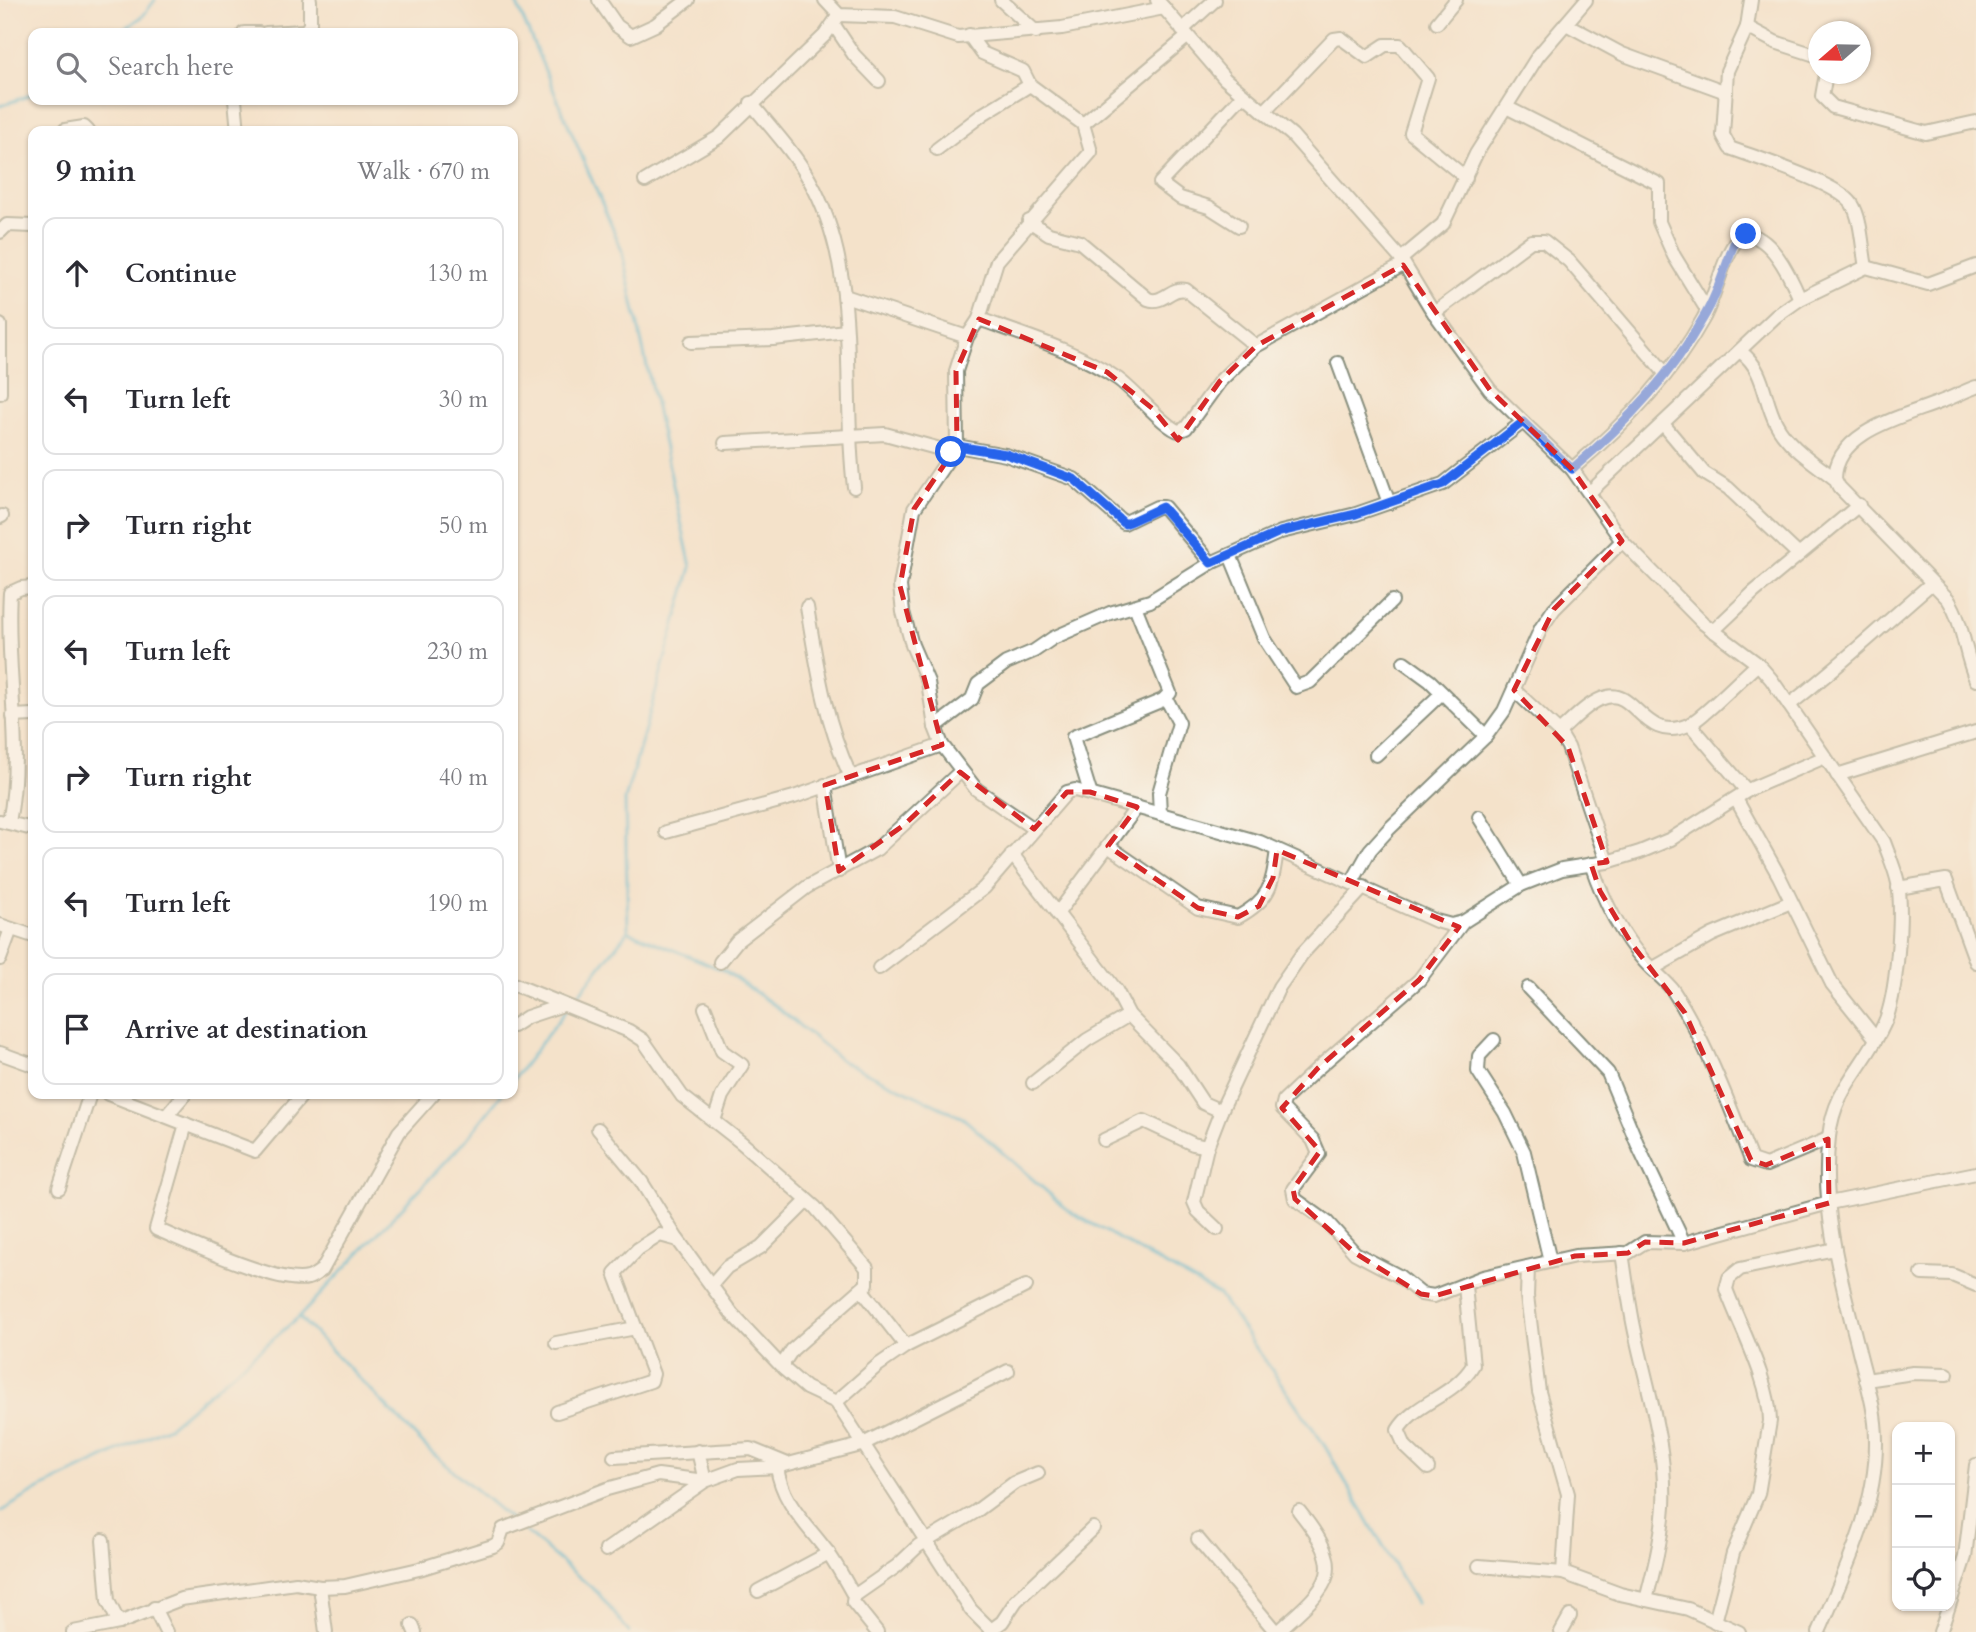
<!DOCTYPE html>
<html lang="en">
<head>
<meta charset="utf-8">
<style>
	:root { --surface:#fff; --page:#f7f7f7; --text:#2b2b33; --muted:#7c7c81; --line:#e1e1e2 }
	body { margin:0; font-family:Cardo,serif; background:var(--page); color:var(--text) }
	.controls { position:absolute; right:21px; bottom:21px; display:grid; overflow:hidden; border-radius:14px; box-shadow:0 2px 5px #0004 }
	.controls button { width:63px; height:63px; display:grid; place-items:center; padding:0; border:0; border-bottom:2px solid var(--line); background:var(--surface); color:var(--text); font:35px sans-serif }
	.compass { position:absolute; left:1808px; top:21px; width:63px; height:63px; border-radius:50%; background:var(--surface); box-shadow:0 2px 5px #0004; rotate:250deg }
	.stop { position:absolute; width:21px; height:21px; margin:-16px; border:5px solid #2563eb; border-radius:50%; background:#fff }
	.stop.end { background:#2563eb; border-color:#fff; box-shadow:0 2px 7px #0008 }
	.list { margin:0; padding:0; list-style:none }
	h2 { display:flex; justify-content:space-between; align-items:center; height:91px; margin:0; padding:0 28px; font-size:30px }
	h2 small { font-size:23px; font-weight:400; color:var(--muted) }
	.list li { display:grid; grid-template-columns:46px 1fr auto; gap:21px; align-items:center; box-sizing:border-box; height:112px; margin:0 14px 14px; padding:0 14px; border:2px solid var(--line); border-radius:14px }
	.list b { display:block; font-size:26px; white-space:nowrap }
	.list em { font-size:23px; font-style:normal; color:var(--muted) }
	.icon { flex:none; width:38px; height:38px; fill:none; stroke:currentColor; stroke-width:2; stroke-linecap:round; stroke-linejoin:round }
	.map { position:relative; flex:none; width:1976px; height:1632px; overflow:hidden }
	.search { position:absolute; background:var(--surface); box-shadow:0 2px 5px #0004; left:28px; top:28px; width:490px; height:77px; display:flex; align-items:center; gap:18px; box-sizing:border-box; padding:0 24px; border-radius:14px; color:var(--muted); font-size:26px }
	.panel { position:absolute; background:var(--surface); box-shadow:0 2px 5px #0004; left:28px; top:126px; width:490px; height:973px; border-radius:14px }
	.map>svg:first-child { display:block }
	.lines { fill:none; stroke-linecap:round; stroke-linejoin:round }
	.stream { stroke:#51b3cf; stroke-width:3.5 }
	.minor-casing { stroke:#8a907f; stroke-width:16 }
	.minor { stroke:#fff; stroke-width:12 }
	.route { stroke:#2563eb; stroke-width:9 }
	.marked { fill:none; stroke:#d62828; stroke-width:5; stroke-dasharray:14 9; stroke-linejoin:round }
</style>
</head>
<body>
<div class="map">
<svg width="1976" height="1632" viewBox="0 0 1976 1632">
	<rect width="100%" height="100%" fill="#f7f3e8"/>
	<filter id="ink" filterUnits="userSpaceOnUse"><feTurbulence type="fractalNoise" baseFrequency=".0143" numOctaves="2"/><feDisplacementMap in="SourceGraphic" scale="14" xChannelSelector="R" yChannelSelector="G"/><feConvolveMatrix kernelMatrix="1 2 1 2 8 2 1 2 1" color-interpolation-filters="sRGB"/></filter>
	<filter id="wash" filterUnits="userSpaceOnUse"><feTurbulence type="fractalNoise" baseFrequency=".00686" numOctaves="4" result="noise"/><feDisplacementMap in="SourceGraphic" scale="28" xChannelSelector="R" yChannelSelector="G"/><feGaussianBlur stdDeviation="1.57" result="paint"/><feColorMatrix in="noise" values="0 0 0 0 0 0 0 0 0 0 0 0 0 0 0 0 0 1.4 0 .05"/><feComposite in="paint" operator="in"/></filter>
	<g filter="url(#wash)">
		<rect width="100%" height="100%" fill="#f4e2ca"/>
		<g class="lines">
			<!-- stream -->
			<g class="stream">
				<polyline points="515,0 621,248 691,567 625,800 628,931 572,1003"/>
				<polyline points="119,33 143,16 155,0"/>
				<polyline points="0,106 33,94"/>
				<polyline points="628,931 725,971 777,1007 842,1061 963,1118 1069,1211 1219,1295 1323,1443 1416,1603"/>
				<polyline points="513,1080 567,1009"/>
				<polyline points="300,1318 430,1451 514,1522"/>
				<polyline points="0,1512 39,1489 170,1426 299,1317 465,1141 502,1094"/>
				<polyline points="520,1527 598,1593 629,1632"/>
			</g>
		</g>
	</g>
	<g filter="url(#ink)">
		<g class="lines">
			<defs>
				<g id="minor">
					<polyline points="599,0 617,26 631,36 655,25 688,0"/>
					<polyline points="825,0 839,15 895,17 958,37 1062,28 1164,8"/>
					<polyline points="1001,0 1036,32"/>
					<polyline points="1157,0 1225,79 1292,135 1401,259"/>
					<path d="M 1586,0 L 1538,56 L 1476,154 L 1443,224 L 1401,259 L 1430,307 L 1490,390 L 1572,469 L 1622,541 L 1703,623 L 1758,664 L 1771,679 L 1884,842 C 1889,856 1895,869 1898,883 C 1903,913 1897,997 1884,1024 C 1865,1067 1834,1087 1829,1137 C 1820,1207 1841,1280 1858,1347 C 1865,1377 1876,1408 1876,1440 C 1877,1507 1845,1571 1819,1632"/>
					<path d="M 1751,0 L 1747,27 L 1727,71 L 1723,135 L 1730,148 C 1756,158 1838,183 1852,204 C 1862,220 1862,249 1866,267"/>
					<polyline points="1437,23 1456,0"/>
					<polyline points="1566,24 1622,54 1726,92"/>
					<polyline points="834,25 854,55 879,81"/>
					<polyline points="1747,27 1775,42 1818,56"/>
					<polyline points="1182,30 1215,0"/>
					<polyline points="244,33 259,33"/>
					<polyline points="266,33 305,31 310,25 310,0"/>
					<polyline points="969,35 982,53 1023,71 1030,85"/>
					<polyline points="1826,74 1822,96 1833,107 1926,133 1976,122"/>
					<polyline points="235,100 238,131"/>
					<path d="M 751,103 C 771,128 794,152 809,179 C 863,274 841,384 854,487"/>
					<polyline points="1508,108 1659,184 1659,222 1674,256 1707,310"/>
					<polyline points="1264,112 1334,39 1341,38 1367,57 1385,45 1400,45 1428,78 1411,133 1466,178"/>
					<polyline points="1083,124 1187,37"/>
					<polyline points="65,130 84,127 88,131"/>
					<polyline points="937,149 983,114 1030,85 1083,124 1091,152 997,261 979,319 967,337 956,371 957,446 914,509 900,586 903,612 912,645 928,682 935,727 942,745 976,789 1034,829"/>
					<polyline points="645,181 719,137 825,35 839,15"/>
					<path d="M 1029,221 L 1049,234 L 1080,242 L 1148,299 C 1163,305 1171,286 1186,290 L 1256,346"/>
					<polyline points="1239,226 1209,207 1180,198 1160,183 1243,95"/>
					<polyline points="0,232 7,225 33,226"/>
					<polyline points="845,296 967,337"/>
					<polyline points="1434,313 1531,241 1544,241 1569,261 1665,373"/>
					<path d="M 979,319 C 1026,336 1077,351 1118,379 C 1134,390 1166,429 1179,431 L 1186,428 L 1220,381 L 1256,346 L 1403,265"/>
					<polyline points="0,325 0,393"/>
					<polyline points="691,342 773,339 846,331"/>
					<path d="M 1741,352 C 1765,370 1763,398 1776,423 C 1788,447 1815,463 1835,479 L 1839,487 L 1948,599 C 1964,624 1964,653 1976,680"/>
					<polyline points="1338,363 1389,503"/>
					<polyline points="1663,424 1704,473 1728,488 1799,555"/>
					<polyline points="725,443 885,434 951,452"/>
					<polyline points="957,446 1006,455 1074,479 1124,523 1157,507 1164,507 1211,563"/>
					<path d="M 1572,469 C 1622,427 1671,377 1703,319 C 1716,296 1723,254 1740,236 C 1769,228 1791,278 1800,299"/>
					<path d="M 1835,479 C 1835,431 1905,416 1940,402 C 1952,398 1964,391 1976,387"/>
					<polyline points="1590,492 1776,316 1800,299 1866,267 1928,284 1976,266"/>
					<polyline points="0,517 2,516"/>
					<polyline points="1230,555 1264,638 1296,687 1310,682 1392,601"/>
					<path d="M 807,607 C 817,666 825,722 851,777"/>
					<polyline points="1713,631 1754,592 1859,505"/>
					<polyline points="1404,662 1430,681 1486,736"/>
					<polyline points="1514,690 1559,732 1568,747 1607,862"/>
					<path d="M 1789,705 C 1839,667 1884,624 1932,583"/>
					<polyline points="13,716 33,715"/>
					<polyline points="1690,724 1747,791"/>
					<polyline points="935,727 972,699 978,684 1006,663 1034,651 1053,638 1110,613 1150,601 1211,563 1281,532 1356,514 1443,484 1523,422"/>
					<path d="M 1559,732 C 1573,720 1589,701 1607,697 C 1635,689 1645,744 1688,725 C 1702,719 1743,676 1758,664"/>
					<polyline points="1376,755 1442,693"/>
					<polyline points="1837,775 1976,732"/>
					<polyline points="825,785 839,871"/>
					<polyline points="1090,792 1073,737 1163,700 1170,693 1135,606"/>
					<polyline points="1736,799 1779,876 1832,984 1876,1039"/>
					<polyline points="1160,814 1159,793 1179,723 1166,698"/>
					<polyline points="1479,817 1521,885"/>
					<polyline points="0,821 33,829"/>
					<path d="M 9,822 C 24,747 5,669 10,593 L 21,588 L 33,587"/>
					<polyline points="666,832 794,797 942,745"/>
					<path d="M 1108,846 L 1198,908 L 1238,917 C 1271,899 1272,885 1277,850"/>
					<polyline points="1012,854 1116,990 1129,1015 1178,1065 1203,1103 1221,1111"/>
					<path d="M 1591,864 C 1603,899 1620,934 1645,962 C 1654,972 1664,979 1672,989 C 1704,1037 1730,1106 1751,1160 L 1766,1165 L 1828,1139"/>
					<polyline points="1352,882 1370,850 1389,829 1486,736 1504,711 1541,628 1554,609 1622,541"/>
					<polyline points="1898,888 1946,880 1976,962"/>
					<polyline points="1057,914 1137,807"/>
					<polyline points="1463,922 1419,980 1318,1068 1284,1100 1282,1108 1313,1140 1319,1154 1293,1189 1295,1199 1327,1222 1355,1253 1399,1276 1421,1294 1434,1296 1483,1277 1575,1256 1628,1253 1645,1242 1684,1243 1829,1203 1976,1173"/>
					<polyline points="0,925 33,936"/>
					<polyline points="0,959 11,929"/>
					<polyline points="720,962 737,941 807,887 877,849 960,772"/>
					<polyline points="879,968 984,888 1067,792 1075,790 1260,842 1436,921 1451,925 1463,922 1521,885 1562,869 1607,862 1640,852 1671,839 1750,789 1825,757"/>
					<polyline points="1652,969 1712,935 1791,902"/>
					<polyline points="513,984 629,1031 643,1040 682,1096 742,1143 815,1207 867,1268 867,1284 792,1350 784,1362 784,1369 806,1388 836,1402 971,1610 993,1632"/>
					<polyline points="1528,988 1608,1073 1639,1148 1684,1243"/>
					<polyline points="705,1008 722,1051 742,1065 722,1096 714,1121"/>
					<polyline points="513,1026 527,1017 563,1005"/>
					<polyline points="1494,1040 1479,1056 1478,1071 1505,1113 1524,1152 1550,1261"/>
					<polyline points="0,1053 33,1065"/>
					<polyline points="1033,1083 1087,1040 1129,1015"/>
					<polyline points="108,1094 255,1151 303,1094"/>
					<polyline points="167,1115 185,1094"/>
					<path d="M 186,1124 L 156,1229 C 185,1241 280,1286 308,1278 C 313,1277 318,1272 322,1270 L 399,1132 L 433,1094"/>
					<polyline points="598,1129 641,1181 677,1239"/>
					<polyline points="1104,1140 1144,1121 1193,1144 1207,1147"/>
					<polyline points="59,1188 90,1094"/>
					<polyline points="1217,1229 1198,1211 1194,1202 1207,1147 1221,1111 1279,987 1302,954 1364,887"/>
					<path d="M 1622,1253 C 1626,1278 1629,1303 1634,1327 C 1646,1386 1667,1445 1664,1506 C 1662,1538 1654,1569 1646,1600"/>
					<polyline points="1528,1267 1527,1296 1539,1392 1568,1494 1563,1573"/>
					<polyline points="1922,1274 1952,1275 1976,1285"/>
					<polyline points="713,1283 727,1267 761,1247 807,1201"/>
					<polyline points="862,1290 906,1346"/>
					<polyline points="556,1343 636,1328"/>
					<polyline points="1866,1380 1913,1373 1947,1374"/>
					<polyline points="836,1402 877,1366 906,1346 1026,1286"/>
					<polyline points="557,1412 651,1381 653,1374 615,1273 638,1249 660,1235 678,1240 732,1314 784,1369"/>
					<polyline points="614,1457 751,1449 785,1463"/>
					<path d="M 777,1467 C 782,1504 808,1525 829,1554 C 838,1567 846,1582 854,1596"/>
					<path d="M 1428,1468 L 1405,1446 L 1398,1430 C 1415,1402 1455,1396 1473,1365 L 1465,1286"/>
					<polyline points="1198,1539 1276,1632"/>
					<polyline points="103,1540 108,1601 119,1623"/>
					<polyline points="606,1550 705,1481 738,1469 777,1467 861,1445 1008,1371"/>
					<polyline points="1479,1566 1563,1573 1620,1594 1688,1609 1739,1632"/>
					<polyline points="320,1587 326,1632"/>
					<polyline points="758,1591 829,1553"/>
					<polyline points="1950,1603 1965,1557 1976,1465"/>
					<polyline points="154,1608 166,1632"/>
					<path d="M 1715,1622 L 1733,1553 L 1758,1494 L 1770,1421 C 1770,1382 1740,1327 1726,1289 L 1729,1278 L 1740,1269 L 1835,1249"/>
					<polyline points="412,1625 415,1632"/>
					<polyline points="991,1630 1002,1622 1016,1601 1093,1528"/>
					<polyline points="73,1632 119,1623 181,1599 296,1583 320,1587 345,1586 419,1569 493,1546 498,1543 503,1529 607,1489 658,1475 705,1481 698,1451"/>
					<polyline points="877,1632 853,1602 854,1596 897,1566 918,1546 975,1512 1014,1483 1038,1473"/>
					<path d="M 1277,1632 C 1331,1584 1348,1572 1299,1511"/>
					<polyline points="1561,1632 1570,1616"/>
					<polyline points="1940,1632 1949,1606"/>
				</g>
			</defs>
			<!-- minor casing -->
			<use href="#minor" class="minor-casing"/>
			<!-- minor -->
			<use href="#minor" class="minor"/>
		</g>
	</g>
	<g class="lines" filter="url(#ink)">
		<!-- route -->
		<path class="route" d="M 951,452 L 957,446 L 1006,454 L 1074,479 L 1125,524 L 1162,507 L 1211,563 L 1280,532 L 1356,514 L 1443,484 L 1523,422 L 1572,469 C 1622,427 1670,377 1702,320 C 1717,296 1725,267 1735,241 L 1746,234"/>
	</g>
	<!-- marked area -->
	<path d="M0 0H1976V1632H0ZM 1403,265 L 1490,390 L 1572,469 L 1622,541 L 1554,609 L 1514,690 L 1568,747 L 1607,862 L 1591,864 L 1600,891 L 1631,943 L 1685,1013 L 1751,1160 L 1766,1165 L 1828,1139 L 1829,1203 L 1684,1243 L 1645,1242 L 1628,1253 L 1575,1256 L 1434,1296 L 1421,1294 L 1355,1253 L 1295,1199 L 1293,1189 L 1320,1151 L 1282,1108 L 1318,1068 L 1419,980 L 1459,927 L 1277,850 L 1273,878 L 1259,906 L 1238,917 L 1198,908 L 1108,846 L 1137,807 L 1090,792 L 1067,792 L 1034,829 L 960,772 L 904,825 L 839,871 L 825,785 L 942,745 L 900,586 L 914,509 L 957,446 L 956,371 L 979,319 L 1107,372 L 1153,409 L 1178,440 L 1220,381 L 1256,346 Z" fill="#f4e2ca" fill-opacity=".55" fill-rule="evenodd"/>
	<path class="marked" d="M 1403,265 L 1490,390 L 1572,469 L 1622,541 L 1554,609 L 1514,690 L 1568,747 L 1607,862 L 1591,864 L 1600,891 L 1631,943 L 1685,1013 L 1751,1160 L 1766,1165 L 1828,1139 L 1829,1203 L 1684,1243 L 1645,1242 L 1628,1253 L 1575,1256 L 1434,1296 L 1421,1294 L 1355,1253 L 1295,1199 L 1293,1189 L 1320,1151 L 1282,1108 L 1318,1068 L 1419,980 L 1459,927 L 1277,850 L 1273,878 L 1259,906 L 1238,917 L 1198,908 L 1108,846 L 1137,807 L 1090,792 L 1067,792 L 1034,829 L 960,772 L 904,825 L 839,871 L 825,785 L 942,745 L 900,586 L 914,509 L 957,446 L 956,371 L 979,319 L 1107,372 L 1153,409 L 1178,440 L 1220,381 L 1256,346 Z"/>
</svg>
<div class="controls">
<button>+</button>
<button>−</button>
<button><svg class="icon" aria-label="locate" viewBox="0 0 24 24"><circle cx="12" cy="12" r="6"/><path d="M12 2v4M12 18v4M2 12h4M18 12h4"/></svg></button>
</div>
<svg class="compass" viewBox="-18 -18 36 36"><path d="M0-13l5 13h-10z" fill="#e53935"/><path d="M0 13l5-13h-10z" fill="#7c7c81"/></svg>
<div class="stop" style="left:951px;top:452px"></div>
<div class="stop end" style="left:1746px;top:234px"></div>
<div class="search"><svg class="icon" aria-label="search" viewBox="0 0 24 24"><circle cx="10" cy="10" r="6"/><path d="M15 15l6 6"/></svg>Search here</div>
<section class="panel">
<h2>9 min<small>Walk · 670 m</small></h2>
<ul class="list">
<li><svg class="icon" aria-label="ahead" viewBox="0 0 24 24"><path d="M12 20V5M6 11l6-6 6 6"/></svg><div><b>Continue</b></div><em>130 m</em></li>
<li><svg class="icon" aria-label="left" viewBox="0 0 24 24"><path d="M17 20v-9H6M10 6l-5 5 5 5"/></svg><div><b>Turn left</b></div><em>30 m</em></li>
<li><svg class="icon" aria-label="right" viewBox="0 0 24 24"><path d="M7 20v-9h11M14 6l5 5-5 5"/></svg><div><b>Turn right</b></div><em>50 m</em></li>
<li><svg class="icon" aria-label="left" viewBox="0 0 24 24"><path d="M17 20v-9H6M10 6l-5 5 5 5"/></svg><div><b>Turn left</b></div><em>230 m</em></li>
<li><svg class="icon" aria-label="right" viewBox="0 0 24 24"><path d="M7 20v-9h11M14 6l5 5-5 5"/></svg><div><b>Turn right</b></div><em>40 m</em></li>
<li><svg class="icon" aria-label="left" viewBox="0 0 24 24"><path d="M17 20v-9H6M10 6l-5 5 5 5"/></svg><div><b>Turn left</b></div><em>190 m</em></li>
<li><svg class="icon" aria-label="arrive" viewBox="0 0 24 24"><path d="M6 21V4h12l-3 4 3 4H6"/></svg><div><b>Arrive at destination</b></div></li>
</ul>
</section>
</div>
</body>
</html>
